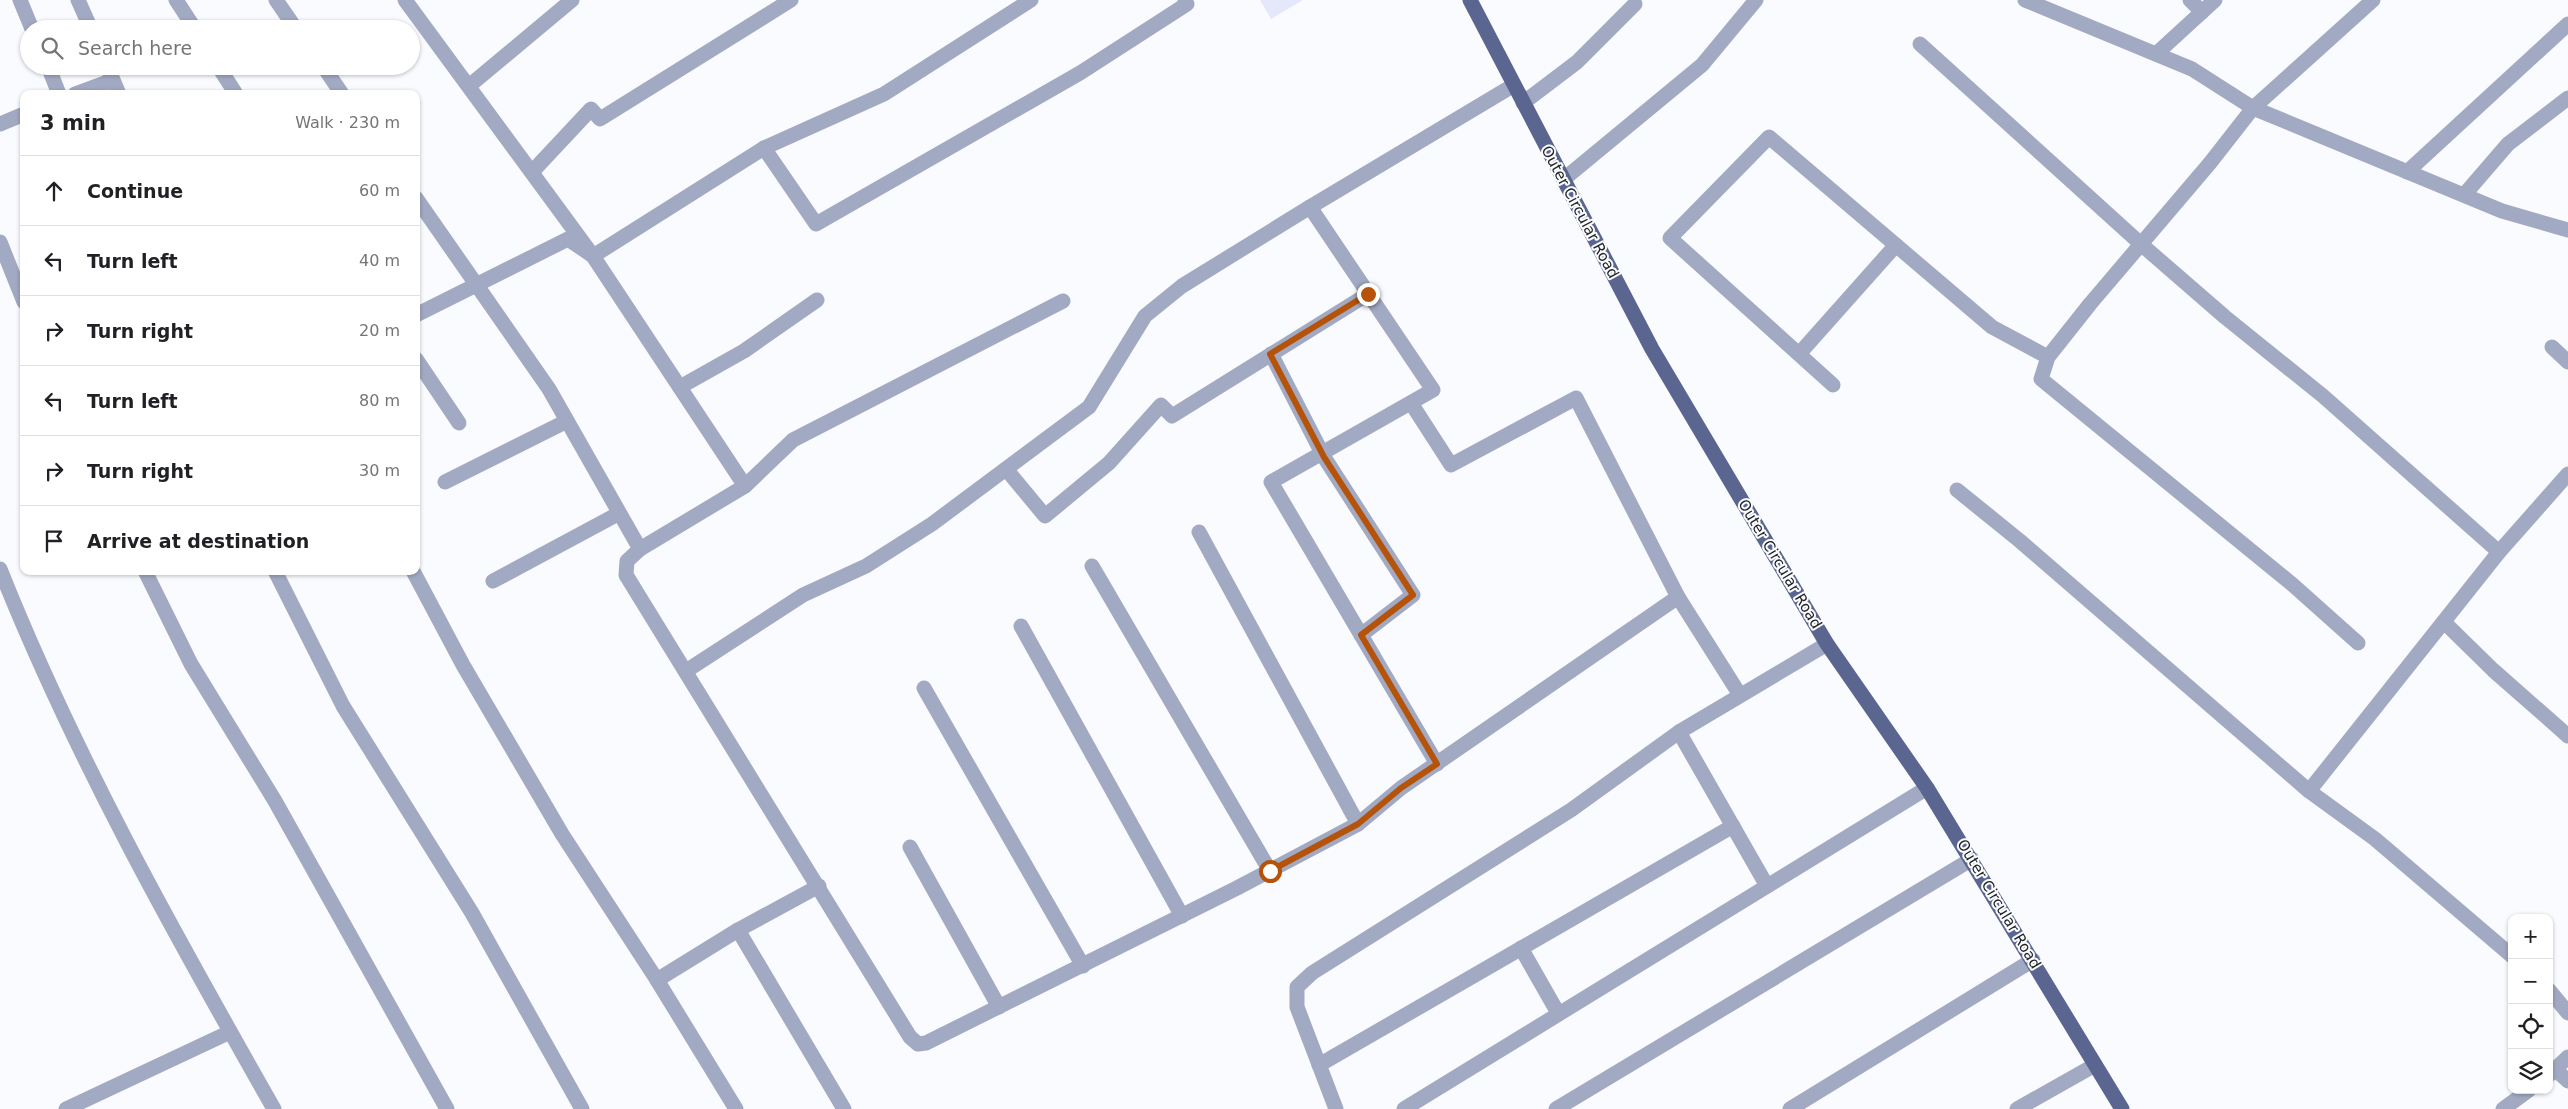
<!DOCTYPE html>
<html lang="en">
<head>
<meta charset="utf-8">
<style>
	:root { --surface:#fff; --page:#f2f2f2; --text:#202124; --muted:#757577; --line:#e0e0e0 }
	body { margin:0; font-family:"DejaVu Sans",sans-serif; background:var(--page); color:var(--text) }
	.controls { position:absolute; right:15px; bottom:15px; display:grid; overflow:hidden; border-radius:10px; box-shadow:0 1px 4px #0004 }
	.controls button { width:45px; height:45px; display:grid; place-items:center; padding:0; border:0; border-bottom:1px solid var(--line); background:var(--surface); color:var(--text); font:25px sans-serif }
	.stop { position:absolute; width:15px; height:15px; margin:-11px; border:4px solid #b45309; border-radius:50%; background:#fff }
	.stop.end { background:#b45309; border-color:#fff; box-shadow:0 1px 5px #0008 }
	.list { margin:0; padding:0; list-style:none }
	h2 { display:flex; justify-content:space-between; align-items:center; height:65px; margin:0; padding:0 20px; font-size:21px }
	h2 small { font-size:16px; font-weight:400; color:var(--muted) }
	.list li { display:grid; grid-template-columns:32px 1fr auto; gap:15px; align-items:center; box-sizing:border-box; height:70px; padding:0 20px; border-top:1px solid var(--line) }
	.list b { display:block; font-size:19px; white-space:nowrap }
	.list em { font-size:16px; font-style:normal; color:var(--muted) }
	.icon { flex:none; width:28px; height:28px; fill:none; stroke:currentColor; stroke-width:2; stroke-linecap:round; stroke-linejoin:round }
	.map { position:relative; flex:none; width:2568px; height:1109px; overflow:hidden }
	.search { position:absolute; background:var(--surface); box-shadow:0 1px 4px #0004; left:20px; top:20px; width:400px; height:55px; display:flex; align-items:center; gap:12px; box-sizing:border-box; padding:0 18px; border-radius:28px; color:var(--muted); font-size:19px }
	.panel { position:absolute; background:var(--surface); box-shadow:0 1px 4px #0004; left:20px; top:90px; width:400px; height:485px; border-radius:10px }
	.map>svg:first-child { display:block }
	.green { fill:#e3e8fa }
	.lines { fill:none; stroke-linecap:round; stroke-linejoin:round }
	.minor { stroke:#a2a9c2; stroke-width:15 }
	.major { stroke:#5a668f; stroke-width:15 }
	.route { stroke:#b45309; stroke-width:6 }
	.labels { text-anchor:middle; stroke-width:4; stroke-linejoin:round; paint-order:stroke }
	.street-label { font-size:15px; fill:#222325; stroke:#fafbfe }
</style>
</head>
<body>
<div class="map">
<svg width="2568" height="1109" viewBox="0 0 2568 1109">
	<rect width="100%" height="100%" fill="#fafbfe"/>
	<!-- green -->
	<polygon class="green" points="1260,0 1303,0 1271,19"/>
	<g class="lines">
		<!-- minor -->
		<g class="minor">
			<polyline points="20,0 32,29"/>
			<polyline points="78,0 91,29"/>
			<polyline points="176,0 195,29"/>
			<polyline points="276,0 296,29"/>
			<polyline points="405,0 593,256 745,486 640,549 627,561 626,575 910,1037 918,1044 926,1043 1237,888 1358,824 1401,788 1678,597"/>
			<polyline points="2025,0 2192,69 2253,108 2502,211 2568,230"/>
			<polyline points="2190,0 2202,12"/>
			<polyline points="1920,44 2142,245 2225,317 2323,396 2499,552"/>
			<polyline points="2156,54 2215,0"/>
			<polyline points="48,66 59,94"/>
			<polyline points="107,66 119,94"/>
			<polyline points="218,66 236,94"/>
			<polyline points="323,66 342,94"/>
			<polyline points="469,86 572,0"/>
			<polyline points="75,94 113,80"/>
			<polyline points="1523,103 1577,62 1635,4"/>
			<polyline points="0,124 24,114"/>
			<polyline points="764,148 816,224 1080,73 1187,4 1185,0"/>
			<polyline points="532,172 591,109 600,119 791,0"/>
			<polyline points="2407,172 2568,24"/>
			<polyline points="1564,179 1702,65 1756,0"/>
			<polyline points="2464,195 2508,144 2568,98"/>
			<polyline points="416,198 549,389 640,549"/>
			<polyline points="0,242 24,302"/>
			<polyline points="416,315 568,239 593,256 764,148 884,94 1031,0"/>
			<polyline points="2552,347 2568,362"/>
			<polyline points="1271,354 1324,457 1413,595 1361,635"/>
			<polyline points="1799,354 1896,245"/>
			<polyline points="416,359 459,423"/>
			<polyline points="1833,385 1670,238 1769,137 1992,327 2048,357"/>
			<polyline points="680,387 744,351 817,300"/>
			<polyline points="1411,403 1451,465 1576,398 1678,597 1740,695"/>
			<polyline points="1006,469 1045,516 1109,463 1161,405 1172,416 1368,294"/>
			<polyline points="445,482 567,421"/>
			<polyline points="745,486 793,440 1063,301"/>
			<polyline points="1957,490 2020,541 2309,791 2375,839 2512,956"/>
			<polyline points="1199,532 1358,824"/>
			<polyline points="1092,566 1270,871"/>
			<path d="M 0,569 C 75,757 174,933 274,1109"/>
			<polyline points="145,571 191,664 275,801 447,1109"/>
			<polyline points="275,571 343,706 472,913 582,1109"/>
			<polyline points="413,571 463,665 562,834 657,980 736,1109"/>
			<polyline points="493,581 618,514"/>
			<polyline points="2444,622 2493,670 2568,736"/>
			<polyline points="1021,626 1182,916"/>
			<polyline points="2358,643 2293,585 2041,379 2048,357 2090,304 2210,163 2253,108 2373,0"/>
			<polyline points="686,671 803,595 866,566 932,524 1089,407 1145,316 1182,286 1310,207"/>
			<polyline points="924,688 1083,966"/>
			<polyline points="1679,732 1767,886"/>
			<polyline points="1437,764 1271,482 1433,390 1310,207 1514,85"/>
			<polyline points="2309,791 2499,552 2568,474"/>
			<polyline points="910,847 999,1007"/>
			<polyline points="738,930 844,1109"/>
			<polyline points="1521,948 1558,1013"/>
			<polyline points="657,980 738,930 819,886"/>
			<polyline points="2549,990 2568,1013"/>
			<polyline points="1319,1065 1733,826"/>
			<polyline points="2556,1070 2568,1081"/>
			<polyline points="2549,1075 2568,1057"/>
			<polyline points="66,1109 230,1032"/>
			<polyline points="1336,1109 1297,1007 1297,987 1312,973 1571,810 1679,732 1827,644"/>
			<polyline points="1404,1109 1927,788"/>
			<polyline points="1556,1109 1972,859"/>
			<polyline points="1790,1109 2033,960"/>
			<polyline points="2017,1109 2095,1065"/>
			<polyline points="2503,1109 2529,1090"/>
		</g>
		<!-- major -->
		<polyline class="major" points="1470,0 1652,349 1827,644 1927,788 2122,1109"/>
	</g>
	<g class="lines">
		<!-- route -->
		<polyline class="route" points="1270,871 1358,824 1401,788 1437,764 1361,635 1413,595 1324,457 1270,354 1368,294"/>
	</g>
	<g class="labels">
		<!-- street labels -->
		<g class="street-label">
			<text transform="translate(1580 212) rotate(62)" y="5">Outer Circular Road</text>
			<text transform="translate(1780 564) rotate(59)" y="5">Outer Circular Road</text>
			<text transform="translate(1999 904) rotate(59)" y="5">Outer Circular Road</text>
		</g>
	</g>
</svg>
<div class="controls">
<button>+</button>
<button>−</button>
<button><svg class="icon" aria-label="locate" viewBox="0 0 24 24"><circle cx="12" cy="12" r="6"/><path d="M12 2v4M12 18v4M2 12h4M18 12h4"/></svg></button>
<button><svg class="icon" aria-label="layers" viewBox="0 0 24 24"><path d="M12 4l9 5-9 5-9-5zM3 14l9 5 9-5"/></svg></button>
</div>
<div class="stop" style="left:1270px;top:871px"></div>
<div class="stop end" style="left:1368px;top:294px"></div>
<div class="search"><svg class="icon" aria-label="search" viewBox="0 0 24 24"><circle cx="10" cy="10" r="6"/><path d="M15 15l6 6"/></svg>Search here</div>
<section class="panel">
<h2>3 min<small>Walk · 230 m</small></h2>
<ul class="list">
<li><svg class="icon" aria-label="ahead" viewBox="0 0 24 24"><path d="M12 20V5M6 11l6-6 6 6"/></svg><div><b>Continue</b></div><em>60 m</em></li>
<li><svg class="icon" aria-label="left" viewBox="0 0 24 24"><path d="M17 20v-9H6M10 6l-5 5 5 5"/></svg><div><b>Turn left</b></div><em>40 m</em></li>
<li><svg class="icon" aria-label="right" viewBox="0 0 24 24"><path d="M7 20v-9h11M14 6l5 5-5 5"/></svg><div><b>Turn right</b></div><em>20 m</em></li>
<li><svg class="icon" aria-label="left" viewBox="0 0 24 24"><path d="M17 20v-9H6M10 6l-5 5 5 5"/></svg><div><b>Turn left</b></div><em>80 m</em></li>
<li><svg class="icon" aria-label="right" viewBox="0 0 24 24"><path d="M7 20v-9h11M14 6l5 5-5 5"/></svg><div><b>Turn right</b></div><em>30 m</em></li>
<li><svg class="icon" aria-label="arrive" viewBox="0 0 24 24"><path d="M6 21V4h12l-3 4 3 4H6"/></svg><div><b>Arrive at destination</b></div></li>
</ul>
</section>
</div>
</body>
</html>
